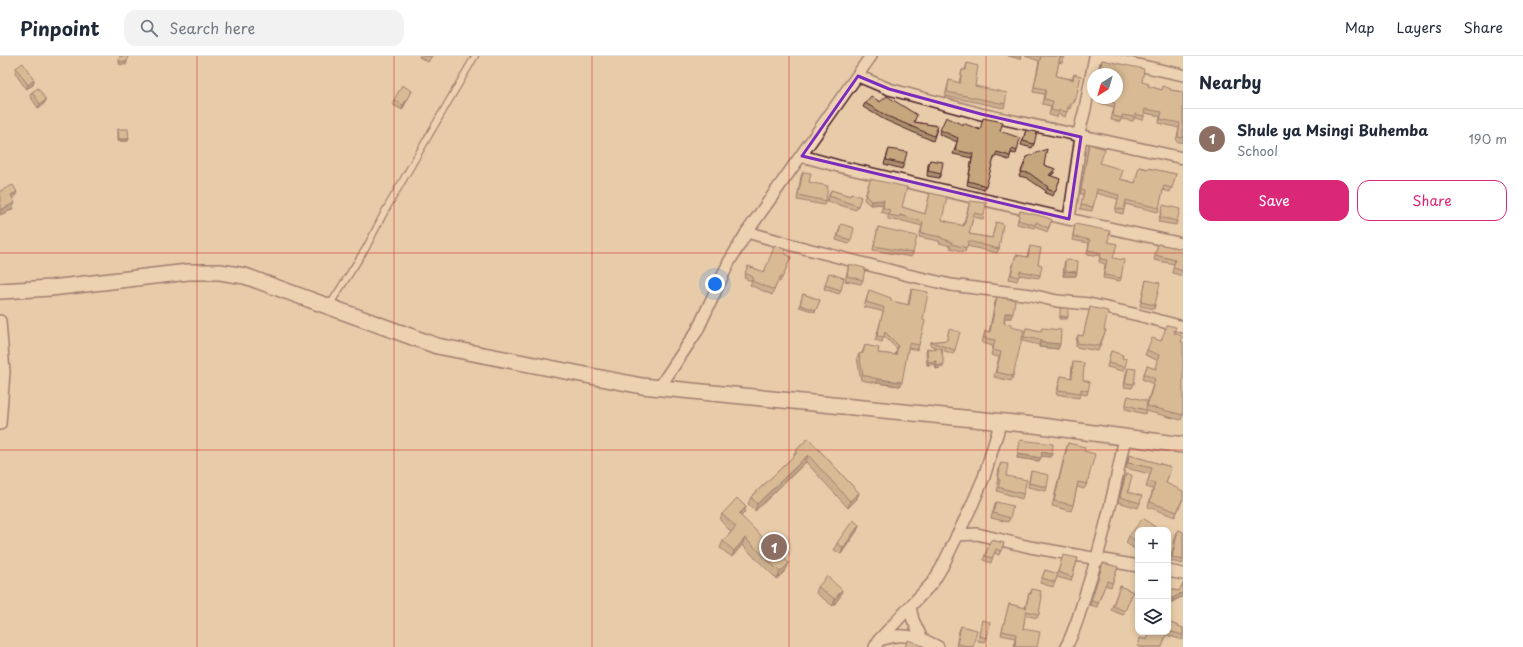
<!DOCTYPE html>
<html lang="en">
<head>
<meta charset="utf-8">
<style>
	:root { --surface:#fff; --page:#f2f2f3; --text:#1f2937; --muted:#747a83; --line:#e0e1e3; --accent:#db2777 }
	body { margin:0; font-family:"Playpen Sans",sans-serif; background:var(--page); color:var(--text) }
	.controls { position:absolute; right:12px; bottom:12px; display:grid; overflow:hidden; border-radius:8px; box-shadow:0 2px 6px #0003 }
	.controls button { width:36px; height:36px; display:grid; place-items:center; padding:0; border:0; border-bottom:1px solid var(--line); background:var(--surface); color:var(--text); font:20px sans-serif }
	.compass { position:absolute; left:1087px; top:12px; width:36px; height:36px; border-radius:50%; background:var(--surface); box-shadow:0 2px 6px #0003; rotate:217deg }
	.you { position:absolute; left:715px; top:228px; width:14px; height:14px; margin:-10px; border:3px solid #fff; border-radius:50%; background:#1a73e8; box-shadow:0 0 0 6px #1a73e833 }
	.badge { display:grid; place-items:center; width:26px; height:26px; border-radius:50%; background:var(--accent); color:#fff; font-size:13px; font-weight:700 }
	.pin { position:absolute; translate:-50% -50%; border:2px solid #fff; box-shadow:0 1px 4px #0006 }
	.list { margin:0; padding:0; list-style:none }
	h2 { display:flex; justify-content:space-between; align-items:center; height:52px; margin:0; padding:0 16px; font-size:17px }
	h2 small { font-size:13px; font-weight:400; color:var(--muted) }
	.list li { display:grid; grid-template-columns:26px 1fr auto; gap:12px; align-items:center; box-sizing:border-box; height:60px; padding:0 16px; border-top:1px solid var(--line) }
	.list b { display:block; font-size:15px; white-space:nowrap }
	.list p { margin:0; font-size:13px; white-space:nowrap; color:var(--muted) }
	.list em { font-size:13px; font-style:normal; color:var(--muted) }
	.actions { display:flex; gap:8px; padding:12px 16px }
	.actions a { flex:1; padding:9px 0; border:1px solid var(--accent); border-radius:12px; text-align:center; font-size:14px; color:var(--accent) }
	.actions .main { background:var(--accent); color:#fff }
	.icon { flex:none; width:22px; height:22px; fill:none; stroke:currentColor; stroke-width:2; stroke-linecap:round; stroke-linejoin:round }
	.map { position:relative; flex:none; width:1183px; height:591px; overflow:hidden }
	header { display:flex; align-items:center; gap:24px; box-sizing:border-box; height:56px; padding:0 20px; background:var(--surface); border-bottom:1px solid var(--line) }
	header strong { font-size:19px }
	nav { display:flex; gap:22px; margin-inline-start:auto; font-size:14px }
	.search { width:280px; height:36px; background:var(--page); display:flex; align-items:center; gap:10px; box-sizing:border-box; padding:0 14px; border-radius:12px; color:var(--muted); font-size:15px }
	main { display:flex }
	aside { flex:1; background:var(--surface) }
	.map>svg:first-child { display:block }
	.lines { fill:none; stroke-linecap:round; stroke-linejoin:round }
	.service-casing { stroke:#4a1f2b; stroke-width:8 }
	.minor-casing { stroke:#4a1f2b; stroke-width:14 }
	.secondary-casing { stroke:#4a1f2b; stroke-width:18 }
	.service { stroke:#f3d9ba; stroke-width:5.5 }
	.minor { stroke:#f3d9ba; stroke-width:11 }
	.secondary { stroke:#f3d9ba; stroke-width:15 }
	.wall { fill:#aa8f6c; stroke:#4a1f2b }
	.shaded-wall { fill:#8b7458; stroke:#4a1f2b }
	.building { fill:#c6a67d; stroke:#4a1f2b }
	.marked { fill:none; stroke:#7b2cbf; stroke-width:3; stroke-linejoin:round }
	.grid { fill:none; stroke:#d62828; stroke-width:1; stroke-opacity:0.55 }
</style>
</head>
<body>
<header>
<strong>Pinpoint</strong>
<div class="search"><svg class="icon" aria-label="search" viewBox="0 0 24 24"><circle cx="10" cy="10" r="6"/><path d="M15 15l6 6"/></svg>Search here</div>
<nav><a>Map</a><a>Layers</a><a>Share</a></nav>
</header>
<main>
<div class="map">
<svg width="1183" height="591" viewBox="0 0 1183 591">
	<rect width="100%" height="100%" fill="#e8cca9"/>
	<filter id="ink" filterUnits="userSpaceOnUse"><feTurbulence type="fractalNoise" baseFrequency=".025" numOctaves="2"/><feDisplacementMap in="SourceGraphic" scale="8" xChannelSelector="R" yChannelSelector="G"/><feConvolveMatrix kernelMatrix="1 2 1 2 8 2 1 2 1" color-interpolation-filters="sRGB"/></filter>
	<g filter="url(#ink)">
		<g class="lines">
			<defs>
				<polyline id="service" points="329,250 366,192 385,155 475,0"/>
				<g id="minor">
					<polyline points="1097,0 1183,19"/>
					<polyline points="858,20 889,33 981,58 1183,102"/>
					<polyline points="1078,80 1085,53 1095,0"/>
					<polyline points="802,100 838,110 1059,161 1183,188"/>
					<polyline points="1069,163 1081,81"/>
					<polyline points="747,176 792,189 908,219 951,229 1031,239 1057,245 1089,248 1138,259 1183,271"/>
					<polyline points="0,265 4,316 0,368"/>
					<polyline points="659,332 697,275 729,206 747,176 871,0"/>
					<polyline points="957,479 977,478 1030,491 1138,510"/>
					<polyline points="1168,515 1183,518"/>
					<polyline points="910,551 913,564 922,583 938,591"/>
					<path d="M 880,584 C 898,578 903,579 922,583"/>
					<polyline points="875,591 879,584 933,526 942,511 972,449 984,421 1001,365"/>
					<path d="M 1066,591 C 1076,573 1081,552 1087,533 C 1104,483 1115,432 1125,381"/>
				</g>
				<polyline id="secondary" points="0,235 51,232 188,216 220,216 245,220 437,290 642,330 1034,369 1183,389"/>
			</defs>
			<!-- service casing -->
			<use href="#service" class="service-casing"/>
			<!-- minor casing -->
			<use href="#minor" class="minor-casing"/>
			<!-- secondary casing -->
			<use href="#secondary" class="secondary-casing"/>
			<!-- service -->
			<use href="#service" class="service"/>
			<!-- minor -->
			<use href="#minor" class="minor"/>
			<!-- secondary -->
			<use href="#secondary" class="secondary"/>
		</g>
		<!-- wall -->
		<g class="wall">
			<polygon points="419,0 432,0 428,6 419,1"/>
			<polygon points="1008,0 1021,0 1020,3"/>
			<polygon points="1025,0 1065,0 1062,7 1059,6 1056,20 1072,23 1074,18 1076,42 1074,47 1072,47 1070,53 1068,52 1065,61 1058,58 1057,61 1049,59 1051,50 1042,48 1044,38 1033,36 1039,5"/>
			<polygon points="1102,4 1148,30 1162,34 1170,34 1183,36 1183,87 1176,85 1179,72 1159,67 1160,60 1145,57 1143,64 1134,62 1133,65 1121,63 1120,66 1111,64 1114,51 1099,47 1100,42 1117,42 1117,18 1099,18 1101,8"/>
			<polygon points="967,7 975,30 1005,48 1004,52 945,40 949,24 959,27 961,18 962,14 965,14"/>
			<polygon points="16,12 34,24 33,29 26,33 15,17"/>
			<polygon points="32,36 44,48 38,52 30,40"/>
			<polygon points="410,39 402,54 392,48 394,44"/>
			<polygon points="880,46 914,66 938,70 933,85 885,64 863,51 865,47"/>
			<polygon points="963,69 980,73 1000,75 1017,95 1016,98 1011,97 1009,104 996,100 993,105 984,134 967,129 972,102 953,98 957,86 939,78 940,74"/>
			<polygon points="118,73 128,85 118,85"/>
			<polygon points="1026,74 1034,88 1032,92 1021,89"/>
			<polygon points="1089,88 1100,107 1120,123 1135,127 1139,111 1176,118 1170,136 1163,134 1158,156 1125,148 1123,158 1115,156 1118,143 1096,137 1092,155 1080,153 1083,138 1080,138 1088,92"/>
			<polygon points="889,93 904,108 902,113 884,108"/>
			<polygon points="1027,101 1044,109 1055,113 1054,117 1051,120 1060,123 1053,140 1045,137 1046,135 1027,122 1019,120"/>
			<polygon points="930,104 941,118 939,122 927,120 928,109"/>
			<polygon points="803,116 809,126 826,145 824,149 797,144 801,120"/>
			<polygon points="870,123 902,151 925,158 930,137 942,164 963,170 970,145 984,159 983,163 973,161 969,178 992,182 996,166 999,193 997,197 967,190 965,196 950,192 951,190 939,187 939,185 919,181 922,170 899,164 898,165 888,163 888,158 881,156 883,148 870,149 864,144"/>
			<polygon points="831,134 850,140 861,141 856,154 827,145"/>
			<polygon points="1163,149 1177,165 1176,169 1158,166"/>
			<polygon points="1020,155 1052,164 1047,176 1035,170 1034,172 1017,168"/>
			<polygon points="841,168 851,184 849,188 836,184"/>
			<polygon points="1075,168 1108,186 1113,202 1121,222 1120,225 1103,222 1105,208 1099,206 1100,200 1087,198 1089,187 1072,184"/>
			<polygon points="878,171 913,197 911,201 873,194 877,176"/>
			<polygon points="1158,188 1183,193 1183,220 1172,217 1174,208 1154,204"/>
			<polygon points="1030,190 1038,208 1040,219 1039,222 1019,219 1017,225 1009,223 1016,199 1027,201"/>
			<polygon points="784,197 791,201 780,226 778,225 772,239 750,229 752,225 744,222 748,210 764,216"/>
			<polygon points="1065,204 1076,220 1063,220 1064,209"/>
			<polygon points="849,208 863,224 861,228 845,225"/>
			<polygon points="829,217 841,234 839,238 824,233"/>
			<polygon points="1146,224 1155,249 1154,253 1140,250"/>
			<polygon points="912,233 923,264 919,289 917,294 908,292 900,330 876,327 861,324 857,302 859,298 862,297 865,289 878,297 895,299 897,293 884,280 882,286 875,284 883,257 881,255 864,251 869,234 891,245 908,249 910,237"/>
			<polygon points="803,238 820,244 815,256 799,251"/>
			<polygon points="997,241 1011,262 1005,262 1004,267 1011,271 1013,320 1011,325 994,321 999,301 991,299 993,290 982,287 985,275 989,276 995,246"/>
			<polygon points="1090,251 1104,274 1106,274 1098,295 1076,291 1076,284 1078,279 1083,280"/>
			<polygon points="1026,272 1041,275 1042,272 1060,288 1058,293 1039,291 1039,289 1023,285"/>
			<polygon points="949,273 955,294 953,298 942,294 943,311 936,313 935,308 927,309 926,296 927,293 937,292 930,289 931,286 947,284"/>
			<polygon points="1174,277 1181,286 1183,359 1181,364 1146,355 1145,358 1125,353 1128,340 1146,351 1153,328 1142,323 1147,310 1155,313 1157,304 1145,299 1147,294"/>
			<polygon points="1111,295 1122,302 1125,311 1123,315 1107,311"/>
			<polygon points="1073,306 1088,335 1087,339 1081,338 1079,342 1056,338 1061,320 1071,322 1072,310"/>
			<polygon points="1128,312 1134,328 1132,332 1124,331 1126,317"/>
			<polygon points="808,382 859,437 856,444 848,452 806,406 755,455 748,448 751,441 793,401 795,396"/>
			<polygon points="1020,384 1052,398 1050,401 1041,400 1039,405 1017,402 1019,388"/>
			<polygon points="1068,387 1084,395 1087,428 1084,433 1077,431 1073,449 1071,455 1052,450 1066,393"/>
			<polygon points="1129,399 1171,411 1166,427 1183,443 1175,461 1148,451 1153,433 1146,431 1150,418 1126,412"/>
			<polygon points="1001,407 1006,420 1023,438 1022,443 997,435 999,428 997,428 999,411"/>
			<polygon points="1031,415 1047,431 1046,435 1028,431 1030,419"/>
			<polygon points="1126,418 1128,436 1140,447 1138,452 1118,446 1124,422"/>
			<polygon points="996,446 1010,462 1008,466 991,462"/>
			<polygon points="744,457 741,460 786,514 777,523 742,489 732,501 720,492 723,485 731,476 720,464 722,458"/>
			<polygon points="859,469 857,475 841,498 834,494 837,487"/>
			<polygon points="1138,474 1138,495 1126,487 1129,480"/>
			<polygon points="1178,474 1183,476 1183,508 1170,505 1176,478"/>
			<polygon points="991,484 1004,487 999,499 994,497 991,507 983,504"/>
			<polygon points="1078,502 1071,525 1057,521 1053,531 1040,527 1045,514 1057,518 1062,504"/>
			<polygon points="1103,507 1118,511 1111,531 1105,529 1097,551 1090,549"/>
			<polygon points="1120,530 1133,536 1123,559 1111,554"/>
			<polygon points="818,531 840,541 833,550 816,537"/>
			<polygon points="1032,533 1040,540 1039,558 1037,562 1025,559 1023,573 1037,591 1014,591 1015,582 1001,579 1008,552 1009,548 1025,552 1028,541 1029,537 1030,538"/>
			<polygon points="1168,533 1179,535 1183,540 1172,546 1168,545"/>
			<polygon points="982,564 987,582 985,586 978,585 981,569"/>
			<polygon points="1168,566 1183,572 1183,584 1166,579 1162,591 1138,591 1140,582 1147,584 1149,576 1168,576"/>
			<polygon points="961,570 973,591 956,591 959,575"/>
		</g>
		<!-- shaded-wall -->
		<g class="shaded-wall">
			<polygon points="119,5 127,6 126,9 119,8"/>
			<polygon points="34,24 33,29 26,33 28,29"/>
			<polygon points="412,35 410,39 402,54 403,49"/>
			<polygon points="46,44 44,48 38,52 40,48"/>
			<polygon points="119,83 129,83 128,85 118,85"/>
			<polygon points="1055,113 1054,117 1047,123 1049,119"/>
			<polygon points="17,136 14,143 8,145 11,139"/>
			<polygon points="884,144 883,148 870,149 871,145"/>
			<polygon points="15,147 12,154 0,159 0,154"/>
			<polygon points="1065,215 1077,216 1076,220 1063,220"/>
			<polygon points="1005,257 1013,257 1011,262 1003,262"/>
			<polygon points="1060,260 1068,261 1067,263 1059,263"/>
			<polygon points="1040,286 1060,288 1058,293 1039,291"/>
			<polygon points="936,305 935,308 927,309 928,306"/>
			<polygon points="944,308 943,311 936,313 937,310"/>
			<polygon points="878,323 902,326 900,330 876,327"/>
			<polygon points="1042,396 1052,398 1050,401 1040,400"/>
			<polygon points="1018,398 1041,402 1039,405 1017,402"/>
			<polygon points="808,399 806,406 755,455 757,448"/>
			<polygon points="859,437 856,444 848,452 850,445"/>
			<polygon points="746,451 744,457 737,465 739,458"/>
			<polygon points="859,469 857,475 841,498 843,492"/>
			<polygon points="745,482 742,489 732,501 734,495"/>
			<polygon points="789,507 786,514 777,523 780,516"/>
			<polygon points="842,534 840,541 833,550 835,543"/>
			<polygon points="1183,536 1183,540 1172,546 1173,542"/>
		</g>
		<!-- building -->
		<g class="building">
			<polygon points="120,0 128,0 127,6 119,5"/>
			<polygon points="1041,0 1065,0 1064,2 1060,1 1056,20 1073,24 1074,18 1081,20 1076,42 1074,42 1072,48 1069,47 1067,56 1059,54 1059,56 1051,54 1053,45 1044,43 1046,33 1034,31"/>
			<polygon points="1102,4 1144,13 1142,26 1149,28 1148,30 1162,34 1163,30 1171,33 1170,34 1183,36 1183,82 1178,81 1180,67 1160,63 1162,56 1145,53 1144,60 1135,58 1135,61 1122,59 1122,62 1113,60 1115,47 1101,43 1101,42 1117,42 1117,18 1103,18 1104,17 1100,16"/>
			<polygon points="23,7 34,24 28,29 16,12"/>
			<polygon points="967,7 978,10 975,30 1007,37 1005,48 947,36 949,24 960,27 962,14 966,14"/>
			<polygon points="402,29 412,35 403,49 394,44"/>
			<polygon points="38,32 46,44 40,48 32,36"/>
			<polygon points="871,40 880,46 887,40 917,59 914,66 938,70 934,80 887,60 865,47"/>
			<polygon points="946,61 963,69 963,67 980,74 983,62 1003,66 1000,75 1020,82 1017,95 1012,93 1010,100 997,96 994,102 986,130 968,125 973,98 955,94 958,82 940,74"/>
			<polygon points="118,73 128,73 129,83 119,83"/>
			<polygon points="1026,74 1037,76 1034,88 1023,85"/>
			<polygon points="1089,88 1105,93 1100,107 1123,114 1120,123 1135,127 1139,111 1147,113 1148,112 1176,118 1172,132 1164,130 1159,152 1126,144 1124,154 1116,152 1119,139 1097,133 1093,151 1081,149 1084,135 1081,134"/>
			<polygon points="889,93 907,96 904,108 886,104"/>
			<polygon points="1047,93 1044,109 1055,113 1049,119 1060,123 1055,136 1047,133 1048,131 1029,117 1021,116 1027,101"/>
			<polygon points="930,104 943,106 941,118 928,115"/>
			<polygon points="803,116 811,117 809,126 828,130 826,145 798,139"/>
			<polygon points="870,123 907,131 902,151 925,158 930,137 947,141 942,164 964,170 970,145 986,147 984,159 974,157 969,178 992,182 996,166 1003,168 999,193 968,185 967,192 952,188 952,186 941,182 941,181 921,177 923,166 900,159 900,161 889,159 890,154 883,152 884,144 871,145 866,140"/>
			<polygon points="13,129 17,136 11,139 15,147 0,154 0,135"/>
			<polygon points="831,134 850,140 851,137 861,141 858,150 829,140"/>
			<polygon points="1163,149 1180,153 1177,165 1160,161"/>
			<polygon points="1020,155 1045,161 1052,164 1048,172 1036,166 1035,169 1018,164"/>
			<polygon points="841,168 854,172 851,184 838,180"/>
			<polygon points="1075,168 1110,175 1108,186 1117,188 1113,202 1124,204 1121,222 1104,219 1107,204 1100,203 1101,197 1088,194 1090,184 1073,180"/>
			<polygon points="878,171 917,180 913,197 874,190"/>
			<polygon points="1158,188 1183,193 1183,215 1173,212 1175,204 1155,199"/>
			<polygon points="775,189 786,194 784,197 791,201 782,222 780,221 774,234 752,225 753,221 745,217 748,210 764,216"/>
			<polygon points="1030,190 1041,192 1038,208 1042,209 1040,219 1020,215 1019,221 1011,219 1016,199 1028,201"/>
			<polygon points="1065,204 1078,205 1077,216 1065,215"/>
			<polygon points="849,208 865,212 863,224 847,220"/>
			<polygon points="829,217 844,222 841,234 825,229"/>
			<polygon points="1146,224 1160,227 1155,249 1141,246"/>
			<polygon points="912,233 928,236 923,264 925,265 919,289 909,287 902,326 878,323 863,319 859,298 863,297 865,289 879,292 878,297 896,299 898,289 885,276 884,281 877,280 884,252 883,251 866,246 869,234 891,242 891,245 909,249"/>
			<polygon points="803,238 820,244 816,254 800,249"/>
			<polygon points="997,241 1015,244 1013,257 1005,257 1004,267 1011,268 1011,271 1024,274 1013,320 996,316 1001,296 993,294 995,284 984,282 985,275 990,276"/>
			<polygon points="1090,251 1108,255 1104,274 1106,274 1099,290 1077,287 1078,279 1083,280"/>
			<polygon points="1060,252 1068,252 1068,261 1060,260"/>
			<polygon points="1167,269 1176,271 1174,277 1182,280 1181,286 1183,286 1183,359 1147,350 1155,323 1144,318 1147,310 1156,313 1159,299 1147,294 1152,282 1161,285"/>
			<polygon points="1026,272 1041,275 1042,272 1061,274 1060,288 1040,286 1041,284 1024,281"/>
			<polygon points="949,273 960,276 955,294 931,286 947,284"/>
			<polygon points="941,292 944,308 937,310 936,305 928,306 927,293"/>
			<polygon points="1111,295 1123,299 1122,302 1127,303 1125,311 1108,307"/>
			<polygon points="1073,306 1084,307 1083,324 1090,326 1088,335 1081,333 1081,337 1058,334 1061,320 1072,322"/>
			<polygon points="1128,312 1136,313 1134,328 1125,327"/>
			<polygon points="1128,340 1147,345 1146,354 1126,349"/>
			<polygon points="808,382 859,437 850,445 808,399 757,448 751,441 797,397 795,396"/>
			<polygon points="1020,384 1053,388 1052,398 1042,396 1041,402 1018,398"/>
			<polygon points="1068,387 1085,391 1084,395 1095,398 1087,428 1078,426 1073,449 1054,445"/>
			<polygon points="1129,399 1171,411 1166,427 1183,435 1183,442 1177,456 1150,446 1155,427 1148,425 1152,412 1128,407"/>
			<polygon points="1001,407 1008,408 1006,420 1027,424 1023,438 998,431 1000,424 998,423"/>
			<polygon points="1031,415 1049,419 1047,431 1029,427"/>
			<polygon points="1126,418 1132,419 1128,436 1142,440 1140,447 1120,441"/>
			<polygon points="737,442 746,451 739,458 789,507 780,516 745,482 734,495 723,485 736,471 722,458"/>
			<polygon points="996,446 1013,450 1010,462 993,457"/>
			<polygon points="1143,462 1159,474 1138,474 1138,487 1129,480"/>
			<polygon points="853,464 859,469 843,492 837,487"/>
			<polygon points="1178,474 1183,476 1183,504 1172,501"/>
			<polygon points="991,484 1004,487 1001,495 996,493 992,502 985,500"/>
			<polygon points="1063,499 1078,502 1072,521 1058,516"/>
			<polygon points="1103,507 1118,511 1112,527 1107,525 1098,547 1091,545"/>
			<polygon points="1045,514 1058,518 1055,526 1042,522"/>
			<polygon points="827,520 842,534 835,543 818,531"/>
			<polygon points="1183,527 1183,536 1173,542 1168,541 1168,533 1179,535"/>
			<polygon points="1120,530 1133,536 1125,555 1113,550"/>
			<polygon points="1032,533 1041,535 1040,540 1042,540 1039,558 1026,555 1023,573 1040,576 1037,591 1015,591 1016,578 1002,575 1009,548 1026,552 1029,537 1031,538"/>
			<polygon points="982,564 990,566 987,582 979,580"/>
			<polygon points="1168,566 1183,572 1183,579 1168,575"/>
			<polygon points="961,570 977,574 973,591 957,588"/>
			<polygon points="1150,576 1167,576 1162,591 1138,591 1140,582 1147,584"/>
			<polygon points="908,584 925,591 905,591"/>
		</g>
	</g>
	<!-- marked area -->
	<path d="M0 0H1183V591H0ZM 858,20 L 889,33 L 981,58 L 1081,81 L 1069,163 L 802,100 Z" fill="#e8cca9" fill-opacity=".55" fill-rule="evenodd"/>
	<path class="marked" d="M 858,20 L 889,33 L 981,58 L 1081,81 L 1069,163 L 802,100 Z"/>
	<!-- grid -->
	<path class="grid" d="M 197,0 L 197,591M 394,0 L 394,591M 592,0 L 592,591M 789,0 L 789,591M 986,0 L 986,591M 0,197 L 1183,197M 0,394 L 1183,394"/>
</svg>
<div class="controls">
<button>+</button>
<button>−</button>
<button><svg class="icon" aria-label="layers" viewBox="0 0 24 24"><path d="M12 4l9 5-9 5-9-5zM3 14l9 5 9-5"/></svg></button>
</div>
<svg class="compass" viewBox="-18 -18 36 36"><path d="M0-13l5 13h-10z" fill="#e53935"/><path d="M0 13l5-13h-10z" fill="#747a83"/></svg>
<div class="you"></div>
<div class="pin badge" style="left:774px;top:491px;background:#8d6e63">1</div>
</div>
<aside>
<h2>Nearby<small></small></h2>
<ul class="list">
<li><span class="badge" style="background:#8d6e63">1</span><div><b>Shule ya Msingi Buhemba</b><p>School</p></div><em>190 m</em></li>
</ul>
<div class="actions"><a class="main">Save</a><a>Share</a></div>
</aside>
</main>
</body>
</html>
